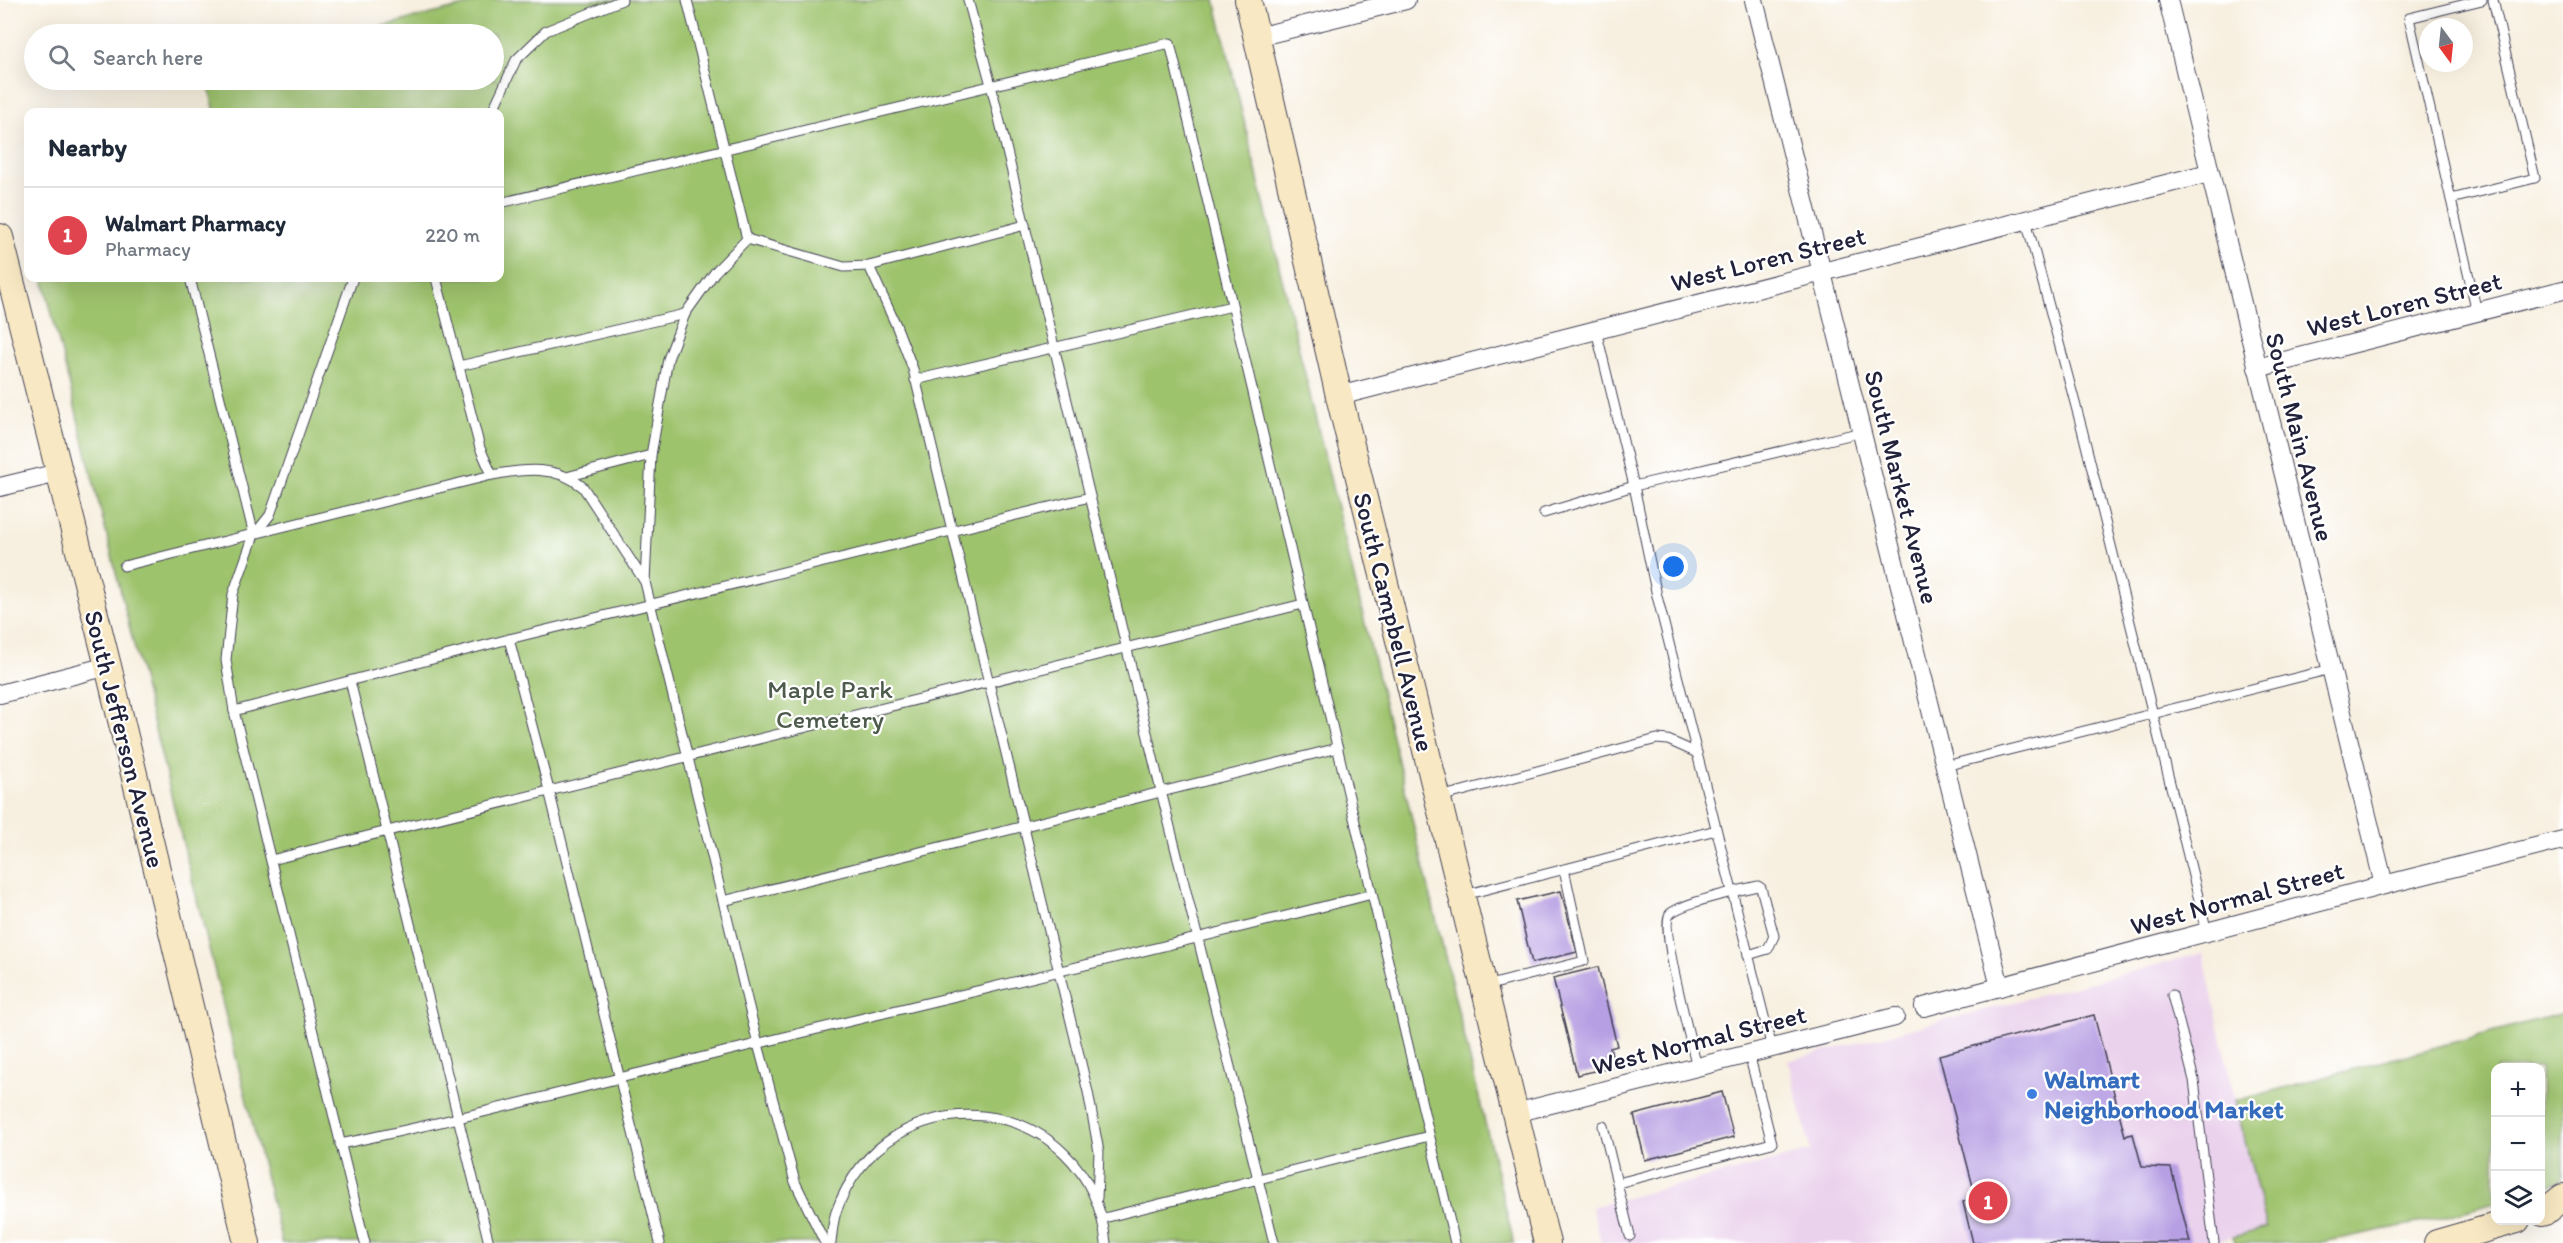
<!DOCTYPE html>
<html lang="en">
<head>
<meta charset="utf-8">
<style>
	:root { --surface:#fff; --page:#f6f6f7; --text:#1f2937; --muted:#747a83; --line:#e0e1e3; --accent:#1f6fb2 }
	body { margin:0; font-family:Itim,sans-serif; background:var(--page); color:var(--text) }
	.controls { position:absolute; right:18px; bottom:18px; display:grid; overflow:hidden; border-radius:12px; box-shadow:0 6px 24px #0002 }
	.controls button { width:54px; height:54px; display:grid; place-items:center; padding:0; border:0; border-bottom:2px solid var(--line); background:var(--surface); color:var(--text); font:30px sans-serif }
	.compass { position:absolute; left:2419px; top:18px; width:54px; height:54px; border-radius:50%; background:var(--surface); box-shadow:0 6px 24px #0002; rotate:165deg }
	.you { position:absolute; left:1674px; top:567px; width:21px; height:21px; margin:-15px; border:4px solid #fff; border-radius:50%; background:#1a73e8; box-shadow:0 0 0 9px #1a73e833 }
	.badge { display:grid; place-items:center; width:39px; height:39px; border-radius:50%; background:var(--accent); color:#fff; font-size:20px; font-weight:700 }
	.pin { position:absolute; translate:-50% -50%; border:3px solid #fff; box-shadow:0 2px 6px #0006 }
	.list { margin:0; padding:0; list-style:none }
	h2 { display:flex; justify-content:space-between; align-items:center; height:78px; margin:0; padding:0 24px; font-size:26px }
	h2 small { font-size:20px; font-weight:400; color:var(--muted) }
	.list li { display:grid; grid-template-columns:39px 1fr auto; gap:18px; align-items:center; box-sizing:border-box; height:96px; padding:0 24px; border-top:2px solid var(--line) }
	.list b { display:block; font-size:22px; white-space:nowrap }
	.list p { margin:0; font-size:20px; white-space:nowrap; color:var(--muted) }
	.list em { font-size:20px; font-style:normal; color:var(--muted) }
	.icon { flex:none; width:33px; height:33px; fill:none; stroke:currentColor; stroke-width:2; stroke-linecap:round; stroke-linejoin:round }
	.map { position:relative; flex:none; width:2563px; height:1243px; overflow:hidden }
	.search { position:absolute; background:var(--surface); box-shadow:0 6px 24px #0002; left:24px; top:24px; width:480px; height:66px; display:flex; align-items:center; gap:15px; box-sizing:border-box; padding:0 21px; border-radius:33px; color:var(--muted); font-size:22px }
	.panel { position:absolute; background:var(--surface); box-shadow:0 6px 24px #0002; left:24px; top:108px; width:480px; height:174px; border-radius:12px }
	.map>svg:first-child { display:block }
	.built { fill:#ead1ec }
	.green { fill:#9ec36d; stroke:#607254; stroke-width:1.5 }
	.building { fill:#b79fe3 }
	.lines { fill:none; stroke-linecap:round; stroke-linejoin:round }
	.lane-casing { stroke:#424154; stroke-width:11 }
	.street-casing { stroke:#424154; stroke-width:20 }
	.secondary-casing { stroke:#424154; stroke-width:28 }
	.lane { stroke:#fff; stroke-width:9 }
	.street { stroke:#fff; stroke-width:18 }
	.secondary { stroke:#f8e8c3; stroke-width:26 }
	.shop-dot { fill:#3f7fe0; stroke:#fff; stroke-width:2 }
	.labels { text-anchor:middle; stroke-width:4.5; stroke-linejoin:round; paint-order:stroke }
	.street-label { font-size:26px; fill:#22223b; stroke:#fff }
	.park-label { font-size:26px; fill:#4d5a4c; stroke:#fff }
	.shop-label { font-size:26px; font-weight:bold; fill:#366cbe; stroke:#fff; text-anchor:start }
</style>
</head>
<body>
<div class="map">
<svg width="2563" height="1243" viewBox="0 0 2563 1243">
	<rect width="100%" height="100%" fill="#fff"/>
	<filter id="ink" filterUnits="userSpaceOnUse"><feTurbulence type="fractalNoise" baseFrequency=".0167" numOctaves="2"/><feDisplacementMap in="SourceGraphic" scale="12" xChannelSelector="R" yChannelSelector="G"/><feConvolveMatrix kernelMatrix="1 2 1 2 8 2 1 2 1" color-interpolation-filters="sRGB"/></filter>
	<filter id="wash" filterUnits="userSpaceOnUse"><feTurbulence type="fractalNoise" baseFrequency=".008" numOctaves="4" result="noise"/><feDisplacementMap in="SourceGraphic" scale="24" xChannelSelector="R" yChannelSelector="G"/><feGaussianBlur stdDeviation="1.35" result="paint"/><feColorMatrix in="noise" values="0 0 0 0 0 0 0 0 0 0 0 0 0 0 0 0 0 1.4 0 .05"/><feComposite in="paint" operator="in"/></filter>
	<g filter="url(#wash)">
		<rect width="100%" height="100%" fill="#f7efdf"/>
		<!-- built -->
		<polygon class="built" points="2203,953 2235,1101 2267,1228 2211,1243 1601,1243 1592,1207 1811,1151 1788,1061"/>
		<!-- green -->
		<g class="green">
			<polygon points="488,0 1215,0 1514,1243 282,1243 43,278 500,278 500,112 215,112 207,80 494,80 494,34 351,34"/>
			<polygon points="2563,1013 2563,1180 2541,1189 2540,1068 2496,1068 2495,1203 2433,1220 2317,1243 2235,1243 2233,1237 2267,1228 2235,1101"/>
		</g>
		<g id="blocks">
			<!-- building -->
			<g class="building">
				<polygon points="1561,891 1577,952 1532,963 1517,901"/>
				<polygon points="1598,967 1617,1046 1610,1048 1615,1066 1577,1075 1553,978"/>
				<polygon points="2094,1015 2125,1136 2133,1134 2142,1167 2171,1168 2190,1242 1973,1243 1963,1202 1976,1198 1939,1055"/>
				<polygon points="1722,1092 1734,1137 1645,1160 1634,1115"/>
			</g>
		</g>
	</g>
	<g filter="url(#ink)">
		<use href="#blocks" fill-opacity="0" stroke="#424154" stroke-width="1.5"/>
		<g class="lines">
			<defs>
				<g id="lane">
					<polyline points="687,0 747,239"/>
					<polyline points="968,0 991,85 1161,791 1274,1243"/>
					<polyline points="492,112 516,60 546,31 622,0"/>
					<polyline points="2451,199 2535,178 2493,0"/>
					<polyline points="500,203 1170,43 1455,1243"/>
					<polyline points="2026,220 2082,429 2207,932"/>
					<polyline points="747,239 715,272 685,314 668,359 651,455 645,582 758,1044 795,1182 825,1243"/>
					<polyline points="747,239 844,267 869,266 1025,225"/>
					<polyline points="869,266 896,325 913,369 1088,1092 1099,1152 1097,1198"/>
					<polyline points="190,278 254,535"/>
					<polyline points="353,278 270,515 254,535 233,594 226,660 234,711 365,1243"/>
					<polyline points="436,278 480,448 492,475"/>
					<polyline points="2477,312 2409,18 2482,0"/>
					<polyline points="1596,330 1634,486 1862,432"/>
					<polyline points="459,366 685,314"/>
					<polyline points="915,380 1232,306"/>
					<polyline points="570,476 651,455"/>
					<polyline points="1544,513 1634,486 1657,596 1772,1048"/>
					<path d="M 124,566 L 492,475 C 525,469 556,465 583,487 L 645,582"/>
					<polyline points="509,639 549,790 660,1243"/>
					<polyline points="350,681 489,1243"/>
					<polyline points="234,711 509,639 1090,497"/>
					<polyline points="1945,766 2331,669"/>
					<polyline points="1440,797 1657,739 1668,740 1697,753"/>
					<polyline points="271,860 1303,604"/>
					<polyline points="1464,895 1716,830"/>
					<polyline points="723,901 1338,748"/>
					<polyline points="1486,986 1584,961 1564,869"/>
					<polyline points="2172,995 2194,1080 2214,1243"/>
					<path d="M 1697,1067 C 1692,1046 1659,925 1670,914 C 1681,903 1740,890 1758,886 L 1761,888 L 1774,936 L 1768,949 L 1748,955"/>
					<polyline points="1603,1126 1630,1236"/>
					<path d="M 340,1144 C 482,1115 620,1077 760,1043 C 964,993 1169,947 1372,894"/>
					<polyline points="1618,1183 1772,1143 1749,1054"/>
					<polyline points="1104,1218 1429,1136"/>
					<path d="M 831,1243 C 832,1233 833,1221 836,1212 C 888,1068 1090,1090 1106,1243"/>
				</g>
				<g id="street">
					<polyline points="1754,0 2000,987"/>
					<polyline points="2168,0 2384,885"/>
					<polyline points="1257,37 1406,0"/>
					<polyline points="2257,368 2563,290"/>
					<polyline points="1339,396 2209,173"/>
					<polyline points="0,487 58,473"/>
					<polyline points="0,694 108,666"/>
					<polyline points="1924,1007 2384,885 2563,840"/>
					<polyline points="1515,1113 1895,1017"/>
				</g>
				<g id="secondary">
					<polyline points="1248,0 1339,396 1547,1243"/>
					<polyline points="0,237 108,666 247,1243"/>
					<polyline points="2543,1213 2563,1197"/>
					<polyline points="2437,1243 2517,1220"/>
				</g>
			</defs>
			<!-- lane casing -->
			<use href="#lane" class="lane-casing"/>
			<!-- street casing -->
			<use href="#street" class="street-casing"/>
			<!-- secondary casing -->
			<use href="#secondary" class="secondary-casing"/>
			<!-- lane -->
			<use href="#lane" class="lane"/>
			<!-- street -->
			<use href="#street" class="street"/>
			<!-- secondary -->
			<use href="#secondary" class="secondary"/>
		</g>
	</g>
	<!-- markers -->
	<circle class="shop-dot" cx="2032" cy="1094" r="6"/>
	<g class="labels">
		<!-- street labels -->
		<g class="street-label">
			<text transform="translate(1768 259) rotate(-14)" y="9">West Loren Street</text>
			<text transform="translate(2404 304) rotate(-14)" y="9">West Loren Street</text>
			<text transform="translate(2300 437) rotate(76)" y="9">South Main Avenue</text>
			<text transform="translate(1902 487) rotate(76)" y="9">South Market Avenue</text>
			<text transform="translate(1394 622) rotate(76)" y="9">South Campbell Avenue</text>
			<text transform="translate(125 739) rotate(76)" y="9">South Jefferson Avenue</text>
			<text transform="translate(2237 898) rotate(-15)" y="9">West Normal Street</text>
			<text transform="translate(1699 1040) rotate(-14)" y="9">West Normal Street</text>
		</g>
		<!-- park labels -->
		<g class="park-label">
			<text x="830" y="698">Maple Park<tspan x="830" dy="30">Cemetery</tspan></text>
		</g>
		<!-- shop labels -->
		<g class="shop-label">
			<text x="2044" y="1088">Walmart<tspan x="2044" dy="30">Neighborhood Market</tspan></text>
		</g>
	</g>
</svg>
<div class="controls">
<button>+</button>
<button>−</button>
<button><svg class="icon" aria-label="layers" viewBox="0 0 24 24"><path d="M12 4l9 5-9 5-9-5zM3 14l9 5 9-5"/></svg></button>
</div>
<svg class="compass" viewBox="-18 -18 36 36"><path d="M0-13l5 13h-10z" fill="#e53935"/><path d="M0 13l5-13h-10z" fill="#747a83"/></svg>
<div class="you"></div>
<div class="pin badge" style="left:1988px;top:1201px;background:#e0444e">1</div>
<div class="search"><svg class="icon" aria-label="search" viewBox="0 0 24 24"><circle cx="10" cy="10" r="6"/><path d="M15 15l6 6"/></svg>Search here</div>
<section class="panel">
<h2>Nearby<small></small></h2>
<ul class="list">
<li><span class="badge" style="background:#e0444e">1</span><div><b>Walmart Pharmacy</b><p>Pharmacy</p></div><em>220 m</em></li>
</ul>
</section>
</div>
</body>
</html>
